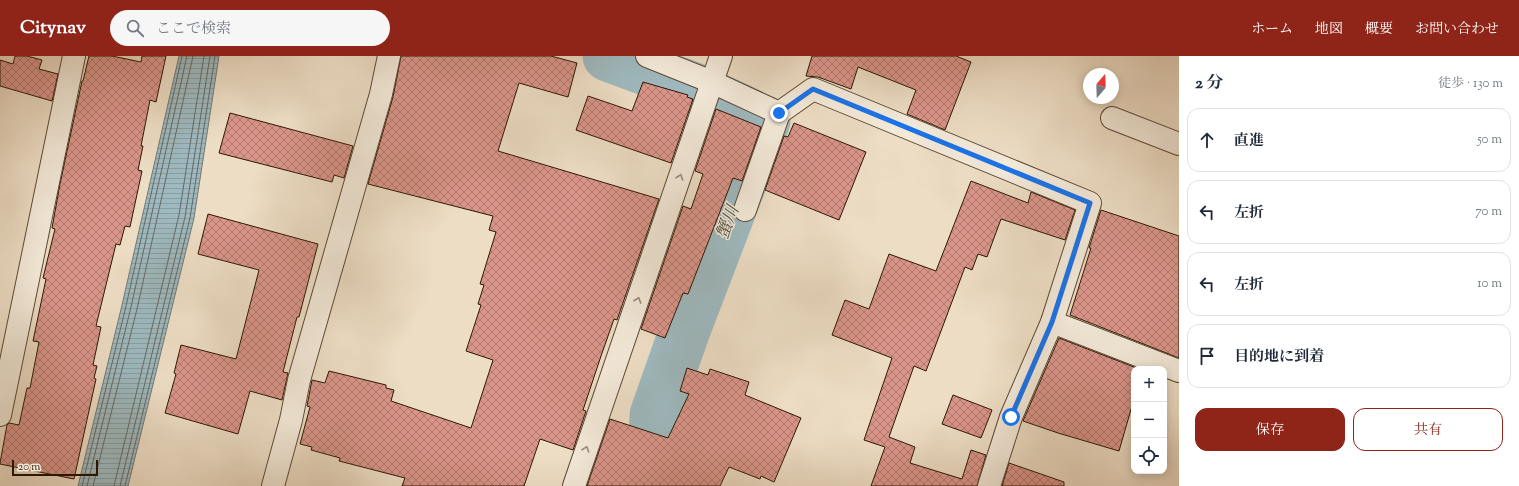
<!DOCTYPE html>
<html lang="ja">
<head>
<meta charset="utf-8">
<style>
	:root { --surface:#fff; --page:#f6f6f7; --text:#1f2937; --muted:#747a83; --line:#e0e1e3; --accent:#8f2418 }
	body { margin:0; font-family:"Sorts Mill Goudy","Noto Serif JP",serif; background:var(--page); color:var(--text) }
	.controls { position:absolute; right:12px; bottom:12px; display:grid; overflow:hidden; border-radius:8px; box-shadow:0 2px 10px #0003 }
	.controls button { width:36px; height:36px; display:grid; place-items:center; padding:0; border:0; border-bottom:1px solid var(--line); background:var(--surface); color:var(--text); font:20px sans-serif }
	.compass { position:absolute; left:1083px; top:12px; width:36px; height:36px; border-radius:50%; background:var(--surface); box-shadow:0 2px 10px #0003; rotate:19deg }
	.scale { position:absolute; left:12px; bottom:10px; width:86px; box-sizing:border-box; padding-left:4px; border:2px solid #2c1804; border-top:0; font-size:11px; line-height:14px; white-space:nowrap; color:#2c1804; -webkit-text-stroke:3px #f3e9d9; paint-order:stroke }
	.stop { position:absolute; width:12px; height:12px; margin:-9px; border:3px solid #1a73e8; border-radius:50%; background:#fff }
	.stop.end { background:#1a73e8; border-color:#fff; box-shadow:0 1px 4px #0008 }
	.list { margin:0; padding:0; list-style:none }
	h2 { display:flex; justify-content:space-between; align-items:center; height:52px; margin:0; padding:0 16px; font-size:17px }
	h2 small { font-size:13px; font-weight:400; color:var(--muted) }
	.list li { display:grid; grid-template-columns:26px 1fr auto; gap:12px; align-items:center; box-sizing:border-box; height:64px; margin:0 8px 8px; padding:0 8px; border:1px solid var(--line); border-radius:12px }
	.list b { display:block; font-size:15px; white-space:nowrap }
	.list em { font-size:13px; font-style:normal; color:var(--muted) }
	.actions { display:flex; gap:8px; padding:12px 16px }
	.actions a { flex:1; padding:9px 0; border:1px solid var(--accent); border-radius:12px; text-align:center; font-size:14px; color:var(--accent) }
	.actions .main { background:var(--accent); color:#fff }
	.icon { flex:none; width:22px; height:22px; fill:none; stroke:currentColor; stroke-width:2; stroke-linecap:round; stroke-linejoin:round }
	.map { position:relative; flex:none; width:1179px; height:430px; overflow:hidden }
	header { display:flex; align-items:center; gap:24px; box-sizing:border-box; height:56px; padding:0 20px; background:var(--accent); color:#fff }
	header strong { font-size:19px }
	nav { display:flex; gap:22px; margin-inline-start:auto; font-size:14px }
	.search { width:280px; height:36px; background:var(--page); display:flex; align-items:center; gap:10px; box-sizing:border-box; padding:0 14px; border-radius:22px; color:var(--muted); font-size:15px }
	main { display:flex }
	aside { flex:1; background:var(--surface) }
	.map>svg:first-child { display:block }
	.water { fill:url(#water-rules); stroke:#707974 }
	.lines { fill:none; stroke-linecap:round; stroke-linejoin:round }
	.shore { stroke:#656862; stroke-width:1 }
	.river { stroke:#9eb9bf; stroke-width:51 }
	.building { fill:url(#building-cross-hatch); stroke:#2c1804 }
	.minor-casing { stroke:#5c4934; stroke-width:24 }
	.minor { stroke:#f3e9d9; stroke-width:22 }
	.oneway { stroke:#998b79 }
	.route { stroke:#1a73e8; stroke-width:5 }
	.labels { text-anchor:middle; stroke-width:3; stroke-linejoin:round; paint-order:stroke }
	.water-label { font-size:17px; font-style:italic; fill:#545045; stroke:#f3e9d9 }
</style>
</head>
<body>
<header>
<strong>Citynav</strong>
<div class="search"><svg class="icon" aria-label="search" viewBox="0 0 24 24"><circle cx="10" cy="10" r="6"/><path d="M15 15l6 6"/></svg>ここで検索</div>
<nav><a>ホーム</a><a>地図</a><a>概要</a><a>お問い合わせ</a></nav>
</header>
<main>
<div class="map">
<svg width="1179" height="430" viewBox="0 0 1179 430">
	<defs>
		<pattern id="water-rules" width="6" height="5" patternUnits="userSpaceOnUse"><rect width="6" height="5" fill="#9eb9bf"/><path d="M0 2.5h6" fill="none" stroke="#889ea2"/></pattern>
		<pattern id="building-cross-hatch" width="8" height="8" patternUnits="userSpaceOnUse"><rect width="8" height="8" fill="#da958a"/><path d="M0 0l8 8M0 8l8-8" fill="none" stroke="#b1796f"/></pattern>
	</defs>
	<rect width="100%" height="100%" fill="#edddc5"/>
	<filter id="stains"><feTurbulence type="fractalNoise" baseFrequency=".005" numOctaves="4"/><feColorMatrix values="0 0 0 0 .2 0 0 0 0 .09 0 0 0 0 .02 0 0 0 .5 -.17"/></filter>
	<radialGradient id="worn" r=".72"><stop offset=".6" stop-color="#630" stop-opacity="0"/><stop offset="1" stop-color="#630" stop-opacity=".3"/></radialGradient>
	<!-- water -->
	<polygon class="water" points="179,0 219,0 194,162 128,430 78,430 122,249"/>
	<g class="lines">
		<!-- shore -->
		<g class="shore">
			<polyline points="82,430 126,250 182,0"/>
			<polyline points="87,430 131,251 187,0"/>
			<polyline points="93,430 137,253 193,0"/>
			<polyline points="114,430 179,159 204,0"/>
			<polyline points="120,430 185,161 210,0"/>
			<polyline points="125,430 190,162 215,0"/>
		</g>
		<!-- river -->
		<polyline class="river" points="608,0 697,33 765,65 686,271 655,359 653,410 646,430"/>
	</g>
	<!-- building -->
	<g class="building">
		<polygon points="15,0 27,0 42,4 39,13 58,18 52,45 0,30 0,4 13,8"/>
		<polygon points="89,0 112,0 141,6 142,0 166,0 156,46 150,44 141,90 143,90 138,114 142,115 130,171 125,170 120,189 116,188 96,270 101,271 93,309 97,310 94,322 96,323 74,423 0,408 0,407 7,369 9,367 19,369 27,332 30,332 39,286 33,285 46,223 43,222 55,173 52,172 60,128 82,25 83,25"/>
		<polygon points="401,0 551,0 577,7 568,41 519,27 498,95 659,143 617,264 614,263 601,300 583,354 586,355 573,394 540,383 524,430 402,430 405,422 339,405 340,402 311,394 312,391 300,388 310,351 307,350 312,324 325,327 329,315 386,329 386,332 394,334 391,345 471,372 493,304 466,295 481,249 478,248 484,229 480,228 496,176 489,174 493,160 368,128 393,41"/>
		<polygon points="812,0 956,0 971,6 945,74 907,58 916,34 858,11 851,33 818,21 806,20"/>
		<polygon points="643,26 688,39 687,41 693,43 671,107 576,74 588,40 632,55"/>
		<polygon points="716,53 761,71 742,125 733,122 688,238 683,237 665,282 641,273 683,150 691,153 703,118 695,115"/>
		<polygon points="230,57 353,90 344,122 334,119 332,126 219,97"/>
		<polygon points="794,67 866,96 839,164 765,134 784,80 788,81"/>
		<polygon points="971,125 1028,147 1031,136 1075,154 1065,184 1001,163 987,201 978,198 972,214 965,211 926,315 914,310 889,381 915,391 910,407 962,423 971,394 986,399 977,430 871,430 885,391 864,384 892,302 832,279 845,244 869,253 889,198 936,215"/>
		<polygon points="1101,154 1179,180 1179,302 1070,259 1091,192 1089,192"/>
		<polygon points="208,158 318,188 299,261 297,261 283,316 288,317 282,344 250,335 238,378 165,357 176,318 174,317 181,289 236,303 259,214 198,198"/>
		<polygon points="1059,282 1139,313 1134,313 1134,343 1119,395 1058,377 1023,365"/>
		<polygon points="687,312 708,319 710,313 749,326 745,339 801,362 774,426 761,420 760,423 729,411 720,430 587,430 610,363 668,382 689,338 680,335"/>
		<polygon points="953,339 992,354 981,382 942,368"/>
		<polygon points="1009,407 1064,426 1064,430 1002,430"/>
	</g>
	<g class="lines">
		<defs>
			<g id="minor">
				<polyline points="647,0 712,26 779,57 813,33 1090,147 1052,266 1011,361 989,430"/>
				<polyline points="1112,62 1179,88"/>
				<polyline points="745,154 779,57"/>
				<polyline points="1052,266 1179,315"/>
				<polyline points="0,359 74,0"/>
				<polyline points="273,430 291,364 299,324 381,38 389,0"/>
				<polyline points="574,430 721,0"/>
			</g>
		</defs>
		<!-- minor casing -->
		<use href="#minor" class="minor-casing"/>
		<!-- minor -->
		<use href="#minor" class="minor"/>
	</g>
	<!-- one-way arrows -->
	<defs><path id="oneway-chevron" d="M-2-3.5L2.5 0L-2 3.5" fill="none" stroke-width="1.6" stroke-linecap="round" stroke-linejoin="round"/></defs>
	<g class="oneway">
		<use href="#oneway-chevron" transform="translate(680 121) rotate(-71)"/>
		<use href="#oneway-chevron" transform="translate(638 244) rotate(-71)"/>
		<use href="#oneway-chevron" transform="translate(586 393) rotate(-71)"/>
	</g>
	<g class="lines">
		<!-- route -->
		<polyline class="route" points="779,57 813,33 1090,147 1052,266 1011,361"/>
	</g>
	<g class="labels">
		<!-- water labels -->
		<g class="water-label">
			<text transform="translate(727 166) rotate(-69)" y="6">蟹川</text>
		</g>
	</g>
	<rect width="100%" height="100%" filter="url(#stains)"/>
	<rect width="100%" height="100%" fill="url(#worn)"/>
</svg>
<div class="controls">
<button>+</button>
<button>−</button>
<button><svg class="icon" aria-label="locate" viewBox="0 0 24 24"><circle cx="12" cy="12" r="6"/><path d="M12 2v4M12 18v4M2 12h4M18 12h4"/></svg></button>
</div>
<svg class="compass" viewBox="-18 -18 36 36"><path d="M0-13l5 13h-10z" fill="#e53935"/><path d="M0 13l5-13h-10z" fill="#747a83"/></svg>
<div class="scale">20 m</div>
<div class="stop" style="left:1011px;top:361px"></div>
<div class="stop end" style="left:779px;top:57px"></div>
</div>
<aside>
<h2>2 分<small>徒歩 · 130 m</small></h2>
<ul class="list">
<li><svg class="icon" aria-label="ahead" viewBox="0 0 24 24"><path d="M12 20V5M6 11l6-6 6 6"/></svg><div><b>直進</b></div><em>50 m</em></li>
<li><svg class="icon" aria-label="left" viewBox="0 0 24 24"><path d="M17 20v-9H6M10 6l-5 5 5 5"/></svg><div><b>左折</b></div><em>70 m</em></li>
<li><svg class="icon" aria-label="left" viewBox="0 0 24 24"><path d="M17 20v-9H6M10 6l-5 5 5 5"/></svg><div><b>左折</b></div><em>10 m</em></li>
<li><svg class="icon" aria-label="arrive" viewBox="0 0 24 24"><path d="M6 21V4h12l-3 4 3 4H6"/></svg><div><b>目的地に到着</b></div></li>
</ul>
<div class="actions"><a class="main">保存</a><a>共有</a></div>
</aside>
</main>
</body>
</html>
